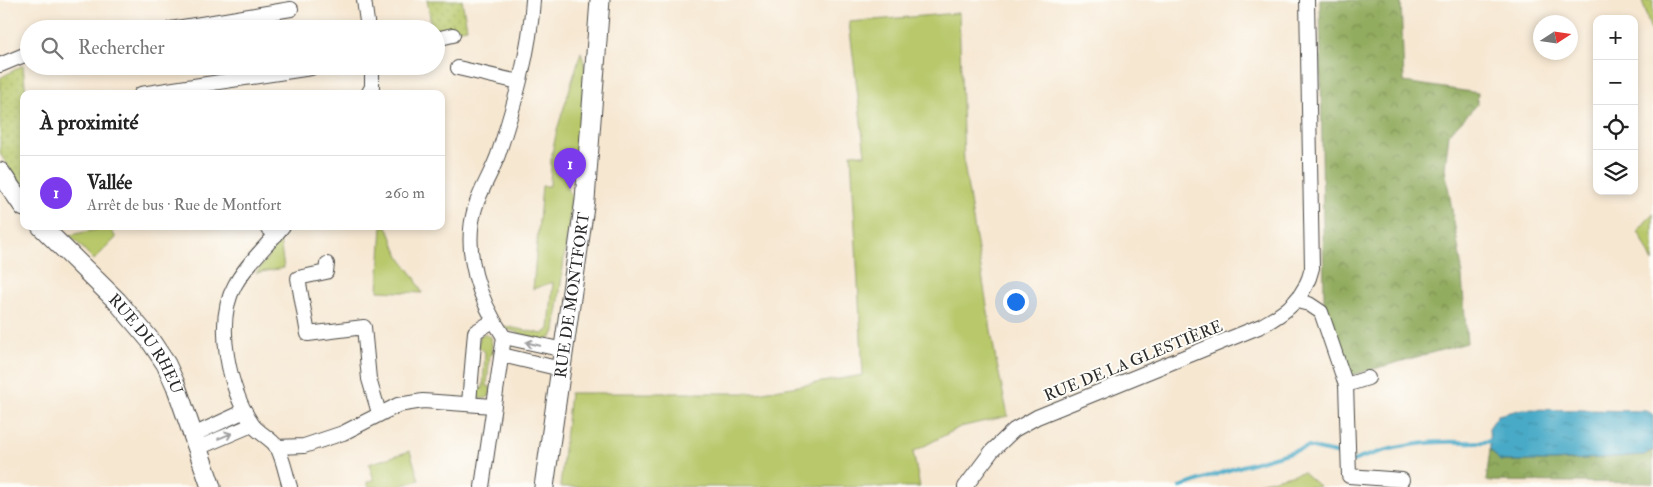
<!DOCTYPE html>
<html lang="fr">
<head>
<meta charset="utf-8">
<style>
	:root { --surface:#fff; --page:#f6f6f6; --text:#222; --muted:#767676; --line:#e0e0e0; --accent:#7c3aed }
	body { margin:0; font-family:"IM FELL Double Pica",serif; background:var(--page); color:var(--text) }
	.controls { position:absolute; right:15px; top:15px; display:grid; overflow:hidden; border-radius:10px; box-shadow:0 2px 8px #0003 }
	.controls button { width:45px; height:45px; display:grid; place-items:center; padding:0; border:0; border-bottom:1px solid var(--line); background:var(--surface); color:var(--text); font:25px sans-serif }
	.compass { position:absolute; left:1533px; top:15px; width:45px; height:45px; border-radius:50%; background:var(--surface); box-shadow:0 2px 8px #0003; rotate:78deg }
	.you { position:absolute; left:1015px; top:301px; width:18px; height:18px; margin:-12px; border:4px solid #fff; border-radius:50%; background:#1a73e8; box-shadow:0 0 0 8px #1a73e833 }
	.badge { display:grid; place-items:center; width:32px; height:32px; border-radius:50%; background:var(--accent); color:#fff; font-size:16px; font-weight:700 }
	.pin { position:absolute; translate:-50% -41px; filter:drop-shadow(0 1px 2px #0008) }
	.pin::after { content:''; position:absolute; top:26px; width:18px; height:15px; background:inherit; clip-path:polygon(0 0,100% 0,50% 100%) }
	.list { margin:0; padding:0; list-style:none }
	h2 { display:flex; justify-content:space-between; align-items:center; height:65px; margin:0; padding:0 20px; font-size:21px }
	h2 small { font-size:16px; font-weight:400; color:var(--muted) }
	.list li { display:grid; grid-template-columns:32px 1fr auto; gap:15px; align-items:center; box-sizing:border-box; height:75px; padding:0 20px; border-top:1px solid var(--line) }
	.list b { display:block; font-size:19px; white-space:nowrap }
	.list p { margin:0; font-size:16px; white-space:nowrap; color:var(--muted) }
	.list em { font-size:16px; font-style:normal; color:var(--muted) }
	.icon { flex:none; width:28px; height:28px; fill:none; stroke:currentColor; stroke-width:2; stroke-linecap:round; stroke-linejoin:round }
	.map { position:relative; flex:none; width:1653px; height:487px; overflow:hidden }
	.search { position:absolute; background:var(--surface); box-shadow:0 2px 8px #0003; left:20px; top:20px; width:425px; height:55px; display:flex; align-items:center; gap:12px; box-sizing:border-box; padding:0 18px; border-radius:28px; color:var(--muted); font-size:19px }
	.panel { position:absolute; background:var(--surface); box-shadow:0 2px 8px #0003; left:20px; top:90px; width:425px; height:140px; border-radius:10px }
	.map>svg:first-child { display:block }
	.grass { fill:#b8c86a; stroke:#727a4a }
	.forest { fill:url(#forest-crowns); stroke:#5e6c44 }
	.park { fill:url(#park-dots); stroke:#727a4a }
	.water { fill:url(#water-ripples); stroke:#3a6a79 }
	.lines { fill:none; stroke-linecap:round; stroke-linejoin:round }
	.stream { stroke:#48aac7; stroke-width:4 }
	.street-casing { stroke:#494744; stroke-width:16 }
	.secondary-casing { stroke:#494744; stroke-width:21 }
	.street { stroke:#fff; stroke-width:14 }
	.secondary { stroke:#fff; stroke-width:19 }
	.oneway { stroke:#a0a0a0 }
	.labels { text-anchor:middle; stroke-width:4; stroke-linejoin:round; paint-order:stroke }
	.street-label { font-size:16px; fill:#2b2b2b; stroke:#fdfcf7 }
</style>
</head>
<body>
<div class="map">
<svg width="1653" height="487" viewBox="0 0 1653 487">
	<defs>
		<pattern id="forest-crowns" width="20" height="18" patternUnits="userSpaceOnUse" patternTransform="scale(1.25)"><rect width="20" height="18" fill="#92ac5e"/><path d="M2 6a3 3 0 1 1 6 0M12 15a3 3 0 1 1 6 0" fill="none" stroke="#778c4e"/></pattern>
		<pattern id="park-dots" width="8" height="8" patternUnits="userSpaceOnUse" patternTransform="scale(1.25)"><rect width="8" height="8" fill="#b8c86a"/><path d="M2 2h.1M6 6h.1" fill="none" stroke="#9eac5c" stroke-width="1.8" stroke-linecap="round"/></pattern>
		<pattern id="water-ripples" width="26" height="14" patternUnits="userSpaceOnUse" patternTransform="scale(1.25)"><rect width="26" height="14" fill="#48aac7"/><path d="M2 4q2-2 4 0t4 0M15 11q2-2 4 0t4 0" fill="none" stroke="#3c8ba2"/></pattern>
	</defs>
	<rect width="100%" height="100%" fill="#fdfcf7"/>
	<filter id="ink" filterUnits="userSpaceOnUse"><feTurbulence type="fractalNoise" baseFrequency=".02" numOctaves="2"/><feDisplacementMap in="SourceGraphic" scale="10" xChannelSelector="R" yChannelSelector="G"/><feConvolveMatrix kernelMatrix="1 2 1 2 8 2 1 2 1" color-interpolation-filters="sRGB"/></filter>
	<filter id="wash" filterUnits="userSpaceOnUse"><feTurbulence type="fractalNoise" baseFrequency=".0096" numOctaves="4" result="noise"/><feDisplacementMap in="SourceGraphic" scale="20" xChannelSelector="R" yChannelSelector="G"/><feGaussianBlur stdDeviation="1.12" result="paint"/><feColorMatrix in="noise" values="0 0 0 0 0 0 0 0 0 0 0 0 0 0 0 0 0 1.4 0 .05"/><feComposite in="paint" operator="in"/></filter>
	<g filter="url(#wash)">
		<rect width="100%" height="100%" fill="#f6e7d1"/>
		<!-- grass -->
		<g class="grass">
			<polygon points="1642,0 1653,0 1653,38"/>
			<polygon points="959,13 964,164 995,355 1008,416 960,427 913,452 920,487 560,487 570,393 757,393 863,375 851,153 865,155 849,22"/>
			<polygon points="581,52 585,66 579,149 576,153 573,151 567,190 571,194 570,212 555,331 552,337 544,341 506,329 504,326 543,334 549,329 553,282 533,289 542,186 550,186 551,158 557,130"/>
			<polygon points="1653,213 1653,262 1638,231"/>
			<polygon points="102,226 109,226 116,238 94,260 70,235 99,229"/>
			<polygon points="382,226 387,226 399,256 415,278 422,293 378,291"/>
			<polygon points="280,241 284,268 256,273"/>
			<polygon points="484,334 491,337 493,354 490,354 487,386 491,387 490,396 484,399 476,397 476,384 483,389 485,352 478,346 480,336"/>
			<polygon points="410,451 419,480 398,487 369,487 367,482 374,480 369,464"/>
			<polygon points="1303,472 1320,487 1243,487"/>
		</g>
		<!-- forest -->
		<g class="forest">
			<polygon points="1320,0 1401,0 1404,82 1478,93 1477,105 1449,134 1445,168 1461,263 1467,343 1352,375 1324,301"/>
			<polygon points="1490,449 1501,461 1554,461 1644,455 1653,450 1653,483 1486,481"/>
		</g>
		<!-- park -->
		<g class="park">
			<polygon points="427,0 462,0 467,28 436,33 436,29 432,29"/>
			<polygon points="23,65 26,94 24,94 24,189 0,154 0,78"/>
		</g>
		<!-- water -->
		<polygon class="water" points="1523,409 1647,411 1653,414 1653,450 1644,455 1554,461 1500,461 1490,449 1489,428 1498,415"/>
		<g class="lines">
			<!-- stream -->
			<g class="stream">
				<path d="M 1353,461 C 1381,450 1412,443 1443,442 C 1460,441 1474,444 1492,441"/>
				<polyline points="1180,487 1232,469 1308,447 1340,454"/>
			</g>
		</g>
	</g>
	<g filter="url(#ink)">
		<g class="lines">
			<defs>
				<g id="street">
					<polyline points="364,0 368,29"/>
					<path d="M 533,0 C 530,51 515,103 499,152 C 493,171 481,188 475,208 C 462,252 479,300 504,337 L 564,350"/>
					<polyline points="171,29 291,9"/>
					<polyline points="436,39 453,35"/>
					<polyline points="0,65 29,53"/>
					<polyline points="458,68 519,82"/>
					<polyline points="141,94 311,68"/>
					<polyline points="368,94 372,87 372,66"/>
					<polyline points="266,226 276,235"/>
					<path d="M 283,226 C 267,246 247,263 235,285 C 214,322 229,390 252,424 C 258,433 271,438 277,447 C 283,458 286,475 290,487"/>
					<polyline points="327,264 326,272 298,278 308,334 364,327 369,379 379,413"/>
					<polyline points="1297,301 1309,304 1321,312 1346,385 1349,476 1402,480"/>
					<polyline points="502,355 561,369"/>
					<polyline points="1346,385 1368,378"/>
					<polyline points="469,403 475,332 493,321"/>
					<polyline points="193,435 245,411"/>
					<polyline points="276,447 304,446 343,433 398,405 423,401 493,406"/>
					<polyline points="198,448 252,425"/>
					<polyline points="482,487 504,337"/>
					<path d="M 965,487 L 992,451 L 1014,430 L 1037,417 L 1261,326 C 1287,312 1305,298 1312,268 L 1307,0"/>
				</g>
				<g id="secondary">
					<polyline points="0,172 24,207"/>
					<path id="s1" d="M 41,226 L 117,301 L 150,340 L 166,364 L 176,386 L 211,487"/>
					<path id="s2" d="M 544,487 L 585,200 L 600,0"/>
				</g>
			</defs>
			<!-- street casing -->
			<use href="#street" class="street-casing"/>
			<!-- secondary casing -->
			<use href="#secondary" class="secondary-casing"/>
			<!-- street -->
			<use href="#street" class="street"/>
			<!-- secondary -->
			<use href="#secondary" class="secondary"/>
		</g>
		<!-- one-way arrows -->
		<defs><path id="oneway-shaft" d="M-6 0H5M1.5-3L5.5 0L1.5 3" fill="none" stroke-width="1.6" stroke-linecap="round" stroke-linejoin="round" transform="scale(1.25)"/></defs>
		<g class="oneway">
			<use href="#oneway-shaft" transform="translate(533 344) rotate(-166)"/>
			<use href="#oneway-shaft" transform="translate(225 436) rotate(-22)"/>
		</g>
	</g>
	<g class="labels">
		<!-- street labels -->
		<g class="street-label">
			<text dy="6" stroke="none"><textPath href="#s2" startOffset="194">RUE DE MONTFORT</textPath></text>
			<text dy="6" stroke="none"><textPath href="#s1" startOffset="159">RUE DU RHEU</textPath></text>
			<text transform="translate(1133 360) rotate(-22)" y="6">RUE DE LA GLESTIÈRE</text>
		</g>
	</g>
</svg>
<div class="controls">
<button>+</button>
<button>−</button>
<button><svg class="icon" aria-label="locate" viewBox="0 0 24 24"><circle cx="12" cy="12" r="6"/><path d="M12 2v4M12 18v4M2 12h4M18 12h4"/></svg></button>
<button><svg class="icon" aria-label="layers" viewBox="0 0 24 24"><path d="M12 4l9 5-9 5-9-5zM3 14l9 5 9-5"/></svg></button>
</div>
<svg class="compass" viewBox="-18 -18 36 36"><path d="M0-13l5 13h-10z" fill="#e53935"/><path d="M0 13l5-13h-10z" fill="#767676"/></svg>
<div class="you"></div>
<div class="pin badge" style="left:570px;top:189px">1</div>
<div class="search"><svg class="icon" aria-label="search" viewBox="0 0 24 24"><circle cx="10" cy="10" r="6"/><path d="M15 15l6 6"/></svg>Rechercher</div>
<section class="panel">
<h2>À proximité<small></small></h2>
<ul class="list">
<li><span class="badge">1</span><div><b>Vallée</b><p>Arrêt de bus · Rue de Montfort</p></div><em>260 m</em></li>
</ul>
</section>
</div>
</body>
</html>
